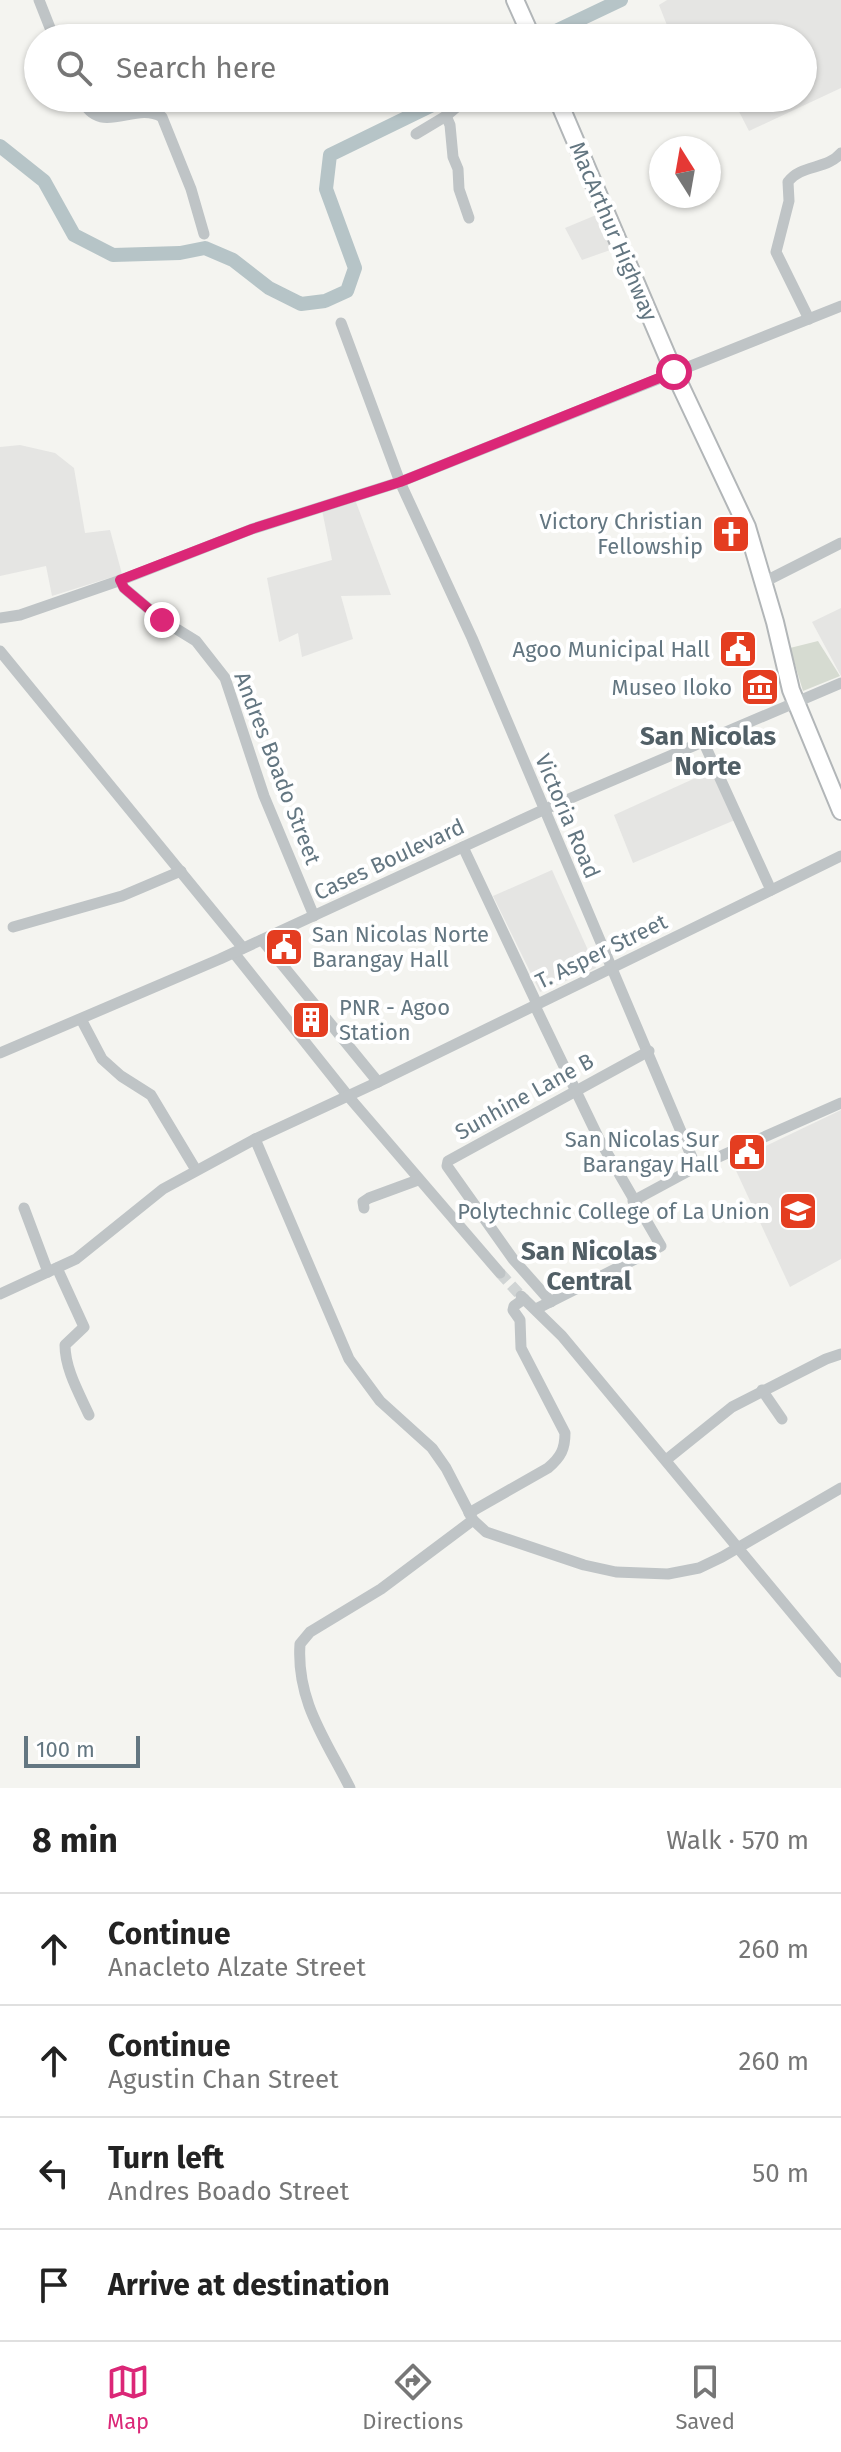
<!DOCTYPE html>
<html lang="en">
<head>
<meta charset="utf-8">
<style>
	:root { --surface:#fff; --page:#f2f2f2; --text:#222; --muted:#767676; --line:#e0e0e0; --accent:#db2777 }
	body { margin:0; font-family:"Fira Sans",sans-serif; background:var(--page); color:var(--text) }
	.compass { position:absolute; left:649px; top:136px; width:72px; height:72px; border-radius:50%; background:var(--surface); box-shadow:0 2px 6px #0004; rotate:349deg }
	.scale { position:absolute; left:24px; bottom:20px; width:116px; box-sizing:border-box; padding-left:8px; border:4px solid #637681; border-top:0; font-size:22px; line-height:28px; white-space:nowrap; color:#637681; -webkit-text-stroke:6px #fff; paint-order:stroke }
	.stop { position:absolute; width:24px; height:24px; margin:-18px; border:6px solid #db2777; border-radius:50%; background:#fff }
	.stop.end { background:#db2777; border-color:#fff; box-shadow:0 2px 8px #0008 }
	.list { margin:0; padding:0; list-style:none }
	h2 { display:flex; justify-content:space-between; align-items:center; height:104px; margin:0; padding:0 32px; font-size:34px }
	h2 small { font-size:26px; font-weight:400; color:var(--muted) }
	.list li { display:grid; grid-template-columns:52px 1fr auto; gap:24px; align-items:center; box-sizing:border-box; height:112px; padding:0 32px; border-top:2px solid var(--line) }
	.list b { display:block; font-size:30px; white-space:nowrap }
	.list p { margin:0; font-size:26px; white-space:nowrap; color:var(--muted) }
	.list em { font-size:26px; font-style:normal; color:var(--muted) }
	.icon { flex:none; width:44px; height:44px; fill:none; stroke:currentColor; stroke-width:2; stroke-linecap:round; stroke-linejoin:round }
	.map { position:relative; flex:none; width:841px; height:1788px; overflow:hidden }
	.search { position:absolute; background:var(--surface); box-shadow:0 2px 6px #0004; left:24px; right:24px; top:24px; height:88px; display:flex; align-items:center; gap:20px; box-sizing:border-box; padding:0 28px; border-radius:44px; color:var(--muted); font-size:30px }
	.sheet { height:552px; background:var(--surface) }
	nav { display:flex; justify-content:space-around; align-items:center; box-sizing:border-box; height:112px; border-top:2px solid var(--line); background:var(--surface); font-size:22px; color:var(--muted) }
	nav a { display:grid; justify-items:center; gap:4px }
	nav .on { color:var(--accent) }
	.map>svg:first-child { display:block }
	.built { fill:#e5e5e3 }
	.green { fill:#d6dbd1 }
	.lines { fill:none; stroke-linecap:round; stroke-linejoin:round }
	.river { stroke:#b6c4c7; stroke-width:14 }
	.minor-tunnel { stroke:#d0d4d4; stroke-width:11; stroke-dasharray:11 5.5; stroke-linecap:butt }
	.highway-casing { stroke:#b2b6b8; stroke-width:20 }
	.minor { stroke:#bfc4c6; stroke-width:11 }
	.highway { stroke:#fff; stroke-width:16 }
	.route { stroke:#db2777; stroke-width:10 }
	.labels { text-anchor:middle; stroke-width:8; stroke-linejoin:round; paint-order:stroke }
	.street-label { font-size:22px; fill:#637681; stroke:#fff }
	.poi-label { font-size:22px; fill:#637681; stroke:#fff; text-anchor:end }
	.quarter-label { font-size:26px; font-weight:bold; fill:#515f66; stroke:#fff }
</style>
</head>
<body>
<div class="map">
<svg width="841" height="1788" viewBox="0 0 841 1788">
	<rect width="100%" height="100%" fill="#f4f4f0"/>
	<!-- built -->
	<g class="built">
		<polygon points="667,0 841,0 841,88 749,131 732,98 803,98 803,38 672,38 659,5"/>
		<polygon points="596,215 613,249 582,260 565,228"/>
		<polygon points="20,445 55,453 74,468 85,533 110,530 122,574 52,596 46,566 0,576 0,447"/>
		<polygon points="354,497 391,595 341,596 353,639 302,657 298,633 279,642 267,578 332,560 322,510"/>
		<polygon points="841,608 841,676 812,622"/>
		<polygon points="713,770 735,820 633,863 614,815"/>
		<polygon points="552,870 596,968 540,992 493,896"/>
		<polygon points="841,1110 841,1259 790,1287 732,1162"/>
	</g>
	<!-- green -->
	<polygon class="green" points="818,641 840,676 803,691 790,648"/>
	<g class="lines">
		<!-- river -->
		<g class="river">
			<polyline points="541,38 621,0"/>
			<polyline points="0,146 44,181 74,235 113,255 180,253 205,248 233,260 269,288 301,304 325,301 347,291 355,268 326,189 330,155 447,98"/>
		</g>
		<!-- minor-tunnel -->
		<polyline class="minor-tunnel" points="500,1273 521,1296"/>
		<defs>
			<g id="highway">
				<polyline points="515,0 532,38"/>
				<polyline points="557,98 674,372 747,527 775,622 791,690 841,811"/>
			</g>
		</defs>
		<!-- highway casing -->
		<use href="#highway" class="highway-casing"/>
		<!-- minor -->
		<g class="minor">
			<polyline points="39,0 54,38"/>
			<path d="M 81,98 C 100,139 134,100 162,117 L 191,189 L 204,234"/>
			<polyline points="446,116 450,125 453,157 458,169 459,189 469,218"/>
			<polyline points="416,134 446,116 467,98"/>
			<path d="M 809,319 L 776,252 L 789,201 L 788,182 C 801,164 827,170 841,153"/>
			<polyline points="341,323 400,482 472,638 696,1167"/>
			<polyline points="120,580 124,588 162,620 196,641 225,678 264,796 314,916"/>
			<polyline points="764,582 841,543"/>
			<polyline points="0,618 20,615 124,579 252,529 400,482 841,306"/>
			<polyline points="0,651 243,948"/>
			<polyline points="703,741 771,890"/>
			<polyline points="463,847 537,1004"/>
			<polyline points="13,927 122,896 181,871"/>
			<polyline points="262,940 378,1082"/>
			<polyline points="234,953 348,1096 500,1273"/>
			<polyline points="535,1006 599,1139 661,1246 536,1309"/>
			<polyline points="81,1019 102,1059 121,1076 151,1095 196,1170"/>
			<polyline points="0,1053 220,959 543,810 841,683"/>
			<polyline points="255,1139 349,1359 380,1401 432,1448 446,1468 473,1520 486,1532 584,1565 616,1572 668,1574 699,1568 722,1557 841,1488"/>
			<polyline points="633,1201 696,1167 841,1103"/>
			<polyline points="24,1208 48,1272"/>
			<polyline points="364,1208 363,1202 369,1198 418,1180"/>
			<path d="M 57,1268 L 84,1327 L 65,1345 C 65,1369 79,1393 89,1415"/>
			<polyline points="0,1294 76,1259 163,1189 255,1139 378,1082 841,856"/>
			<polyline points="521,1296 562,1336 841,1672"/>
			<polyline points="551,1302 513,1259 447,1166 448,1161 649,1051"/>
			<polyline points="762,1390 782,1419"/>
			<polyline points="666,1460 732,1407 826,1359 841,1354"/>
			<path d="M 469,1513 L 548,1468 C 561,1457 565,1449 565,1433 L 521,1348 L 520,1320 L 513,1310 L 514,1306 L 524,1299"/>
			<path d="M 350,1788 C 326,1740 296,1701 300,1644 L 310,1632 L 381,1589 L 473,1520"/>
		</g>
		<!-- highway -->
		<use href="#highway" class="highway"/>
	</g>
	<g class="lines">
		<!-- route -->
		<polyline class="route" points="162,620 124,588 120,580 252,529 400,482 674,372"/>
	</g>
	<!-- icons -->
	<defs>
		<symbol id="church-square" viewBox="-11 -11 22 22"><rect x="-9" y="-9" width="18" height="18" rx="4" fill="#e43d20" stroke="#fff"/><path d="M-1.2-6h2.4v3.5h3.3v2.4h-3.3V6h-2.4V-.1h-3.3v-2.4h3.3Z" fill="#fff"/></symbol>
		<symbol id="civic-square" viewBox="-11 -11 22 22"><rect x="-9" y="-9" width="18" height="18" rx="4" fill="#e43d20" stroke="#fff"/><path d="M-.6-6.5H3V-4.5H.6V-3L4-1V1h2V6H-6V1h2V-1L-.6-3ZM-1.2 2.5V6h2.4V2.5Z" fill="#fff"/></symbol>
		<symbol id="museum-square" viewBox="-11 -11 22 22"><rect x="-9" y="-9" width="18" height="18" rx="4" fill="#e43d20" stroke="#fff"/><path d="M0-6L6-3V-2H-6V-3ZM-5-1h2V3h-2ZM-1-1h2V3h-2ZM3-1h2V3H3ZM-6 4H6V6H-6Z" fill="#fff"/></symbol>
		<symbol id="building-square" viewBox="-11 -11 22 22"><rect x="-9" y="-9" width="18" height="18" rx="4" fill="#e43d20" stroke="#fff"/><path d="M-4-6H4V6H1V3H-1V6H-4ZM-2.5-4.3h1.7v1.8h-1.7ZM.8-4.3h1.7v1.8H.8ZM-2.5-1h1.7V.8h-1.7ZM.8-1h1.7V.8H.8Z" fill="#fff"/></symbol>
		<symbol id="university-square" viewBox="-11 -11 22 22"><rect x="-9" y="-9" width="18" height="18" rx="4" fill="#e43d20" stroke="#fff"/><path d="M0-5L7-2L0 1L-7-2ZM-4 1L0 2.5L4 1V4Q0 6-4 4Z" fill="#fff"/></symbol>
	</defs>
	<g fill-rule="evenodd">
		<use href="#church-square" x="709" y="512" width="44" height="44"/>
		<use href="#civic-square" x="716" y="627" width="44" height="44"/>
		<use href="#museum-square" x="738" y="665" width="44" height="44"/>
		<use href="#civic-square" x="262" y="925" width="44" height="44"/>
		<use href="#building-square" x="289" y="998" width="44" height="44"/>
		<use href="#civic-square" x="725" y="1130" width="44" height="44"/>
		<use href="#university-square" x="776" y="1189" width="44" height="44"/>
	</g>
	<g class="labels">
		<!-- street labels -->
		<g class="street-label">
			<text transform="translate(614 231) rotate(67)" y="8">MacArthur Highway</text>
			<text transform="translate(278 768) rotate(69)" y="8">Andres Boado Street</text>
			<text transform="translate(568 816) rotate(67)" y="8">Victoria Road</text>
			<text transform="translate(389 859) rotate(-25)" y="8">Cases Boulevard</text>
			<text transform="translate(601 951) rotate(-26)" y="8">T. Asper Street</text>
			<text transform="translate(524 1096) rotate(-29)" y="8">Sunhine Lane B</text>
		</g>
		<!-- poi labels -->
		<g class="poi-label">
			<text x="703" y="529">Victory Christian<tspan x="703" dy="25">Fellowship</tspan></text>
			<text x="710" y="657">Agoo Municipal Hall</text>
			<text x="732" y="695">Museo Iloko</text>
			<text x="312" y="942" text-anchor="start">San Nicolas Norte<tspan x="312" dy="25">Barangay Hall</tspan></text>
			<text x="339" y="1015" text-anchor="start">PNR - Agoo<tspan x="339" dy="25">Station</tspan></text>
			<text x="719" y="1147">San Nicolas Sur<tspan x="719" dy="25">Barangay Hall</tspan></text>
			<text x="770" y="1219">Polytechnic College of La Union</text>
		</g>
		<!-- quarter labels -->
		<g class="quarter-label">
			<text x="708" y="745">San Nicolas<tspan x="708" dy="30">Norte</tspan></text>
			<text x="589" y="1260">San Nicolas<tspan x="589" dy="30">Central</tspan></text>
		</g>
	</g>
</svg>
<svg class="compass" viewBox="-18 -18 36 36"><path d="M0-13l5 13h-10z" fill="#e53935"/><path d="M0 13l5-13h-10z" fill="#767676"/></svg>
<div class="scale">100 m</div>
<div class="stop" style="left:674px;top:372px"></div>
<div class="stop end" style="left:162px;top:620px"></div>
<div class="search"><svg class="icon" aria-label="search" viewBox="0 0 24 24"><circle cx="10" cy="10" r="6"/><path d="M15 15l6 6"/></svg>Search here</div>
</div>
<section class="sheet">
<h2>8 min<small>Walk · 570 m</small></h2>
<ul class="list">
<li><svg class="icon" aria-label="ahead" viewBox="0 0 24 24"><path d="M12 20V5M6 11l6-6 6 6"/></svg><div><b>Continue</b><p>Anacleto Alzate Street</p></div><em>260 m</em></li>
<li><svg class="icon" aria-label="ahead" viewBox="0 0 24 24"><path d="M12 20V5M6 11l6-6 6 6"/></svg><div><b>Continue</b><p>Agustin Chan Street</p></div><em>260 m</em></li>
<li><svg class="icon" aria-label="left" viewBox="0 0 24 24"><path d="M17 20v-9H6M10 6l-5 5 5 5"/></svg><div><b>Turn left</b><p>Andres Boado Street</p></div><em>50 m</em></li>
<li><svg class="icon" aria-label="arrive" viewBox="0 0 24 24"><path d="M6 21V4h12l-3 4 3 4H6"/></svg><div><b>Arrive at destination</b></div></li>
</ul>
</section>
<nav>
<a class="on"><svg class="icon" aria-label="map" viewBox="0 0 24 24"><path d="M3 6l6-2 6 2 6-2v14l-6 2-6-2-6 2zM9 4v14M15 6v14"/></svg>Map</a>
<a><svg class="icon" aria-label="directions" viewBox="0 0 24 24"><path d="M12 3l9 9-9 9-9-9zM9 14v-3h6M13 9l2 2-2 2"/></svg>Directions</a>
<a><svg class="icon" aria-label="saved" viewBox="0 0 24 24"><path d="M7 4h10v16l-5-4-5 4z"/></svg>Saved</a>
</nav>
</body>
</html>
